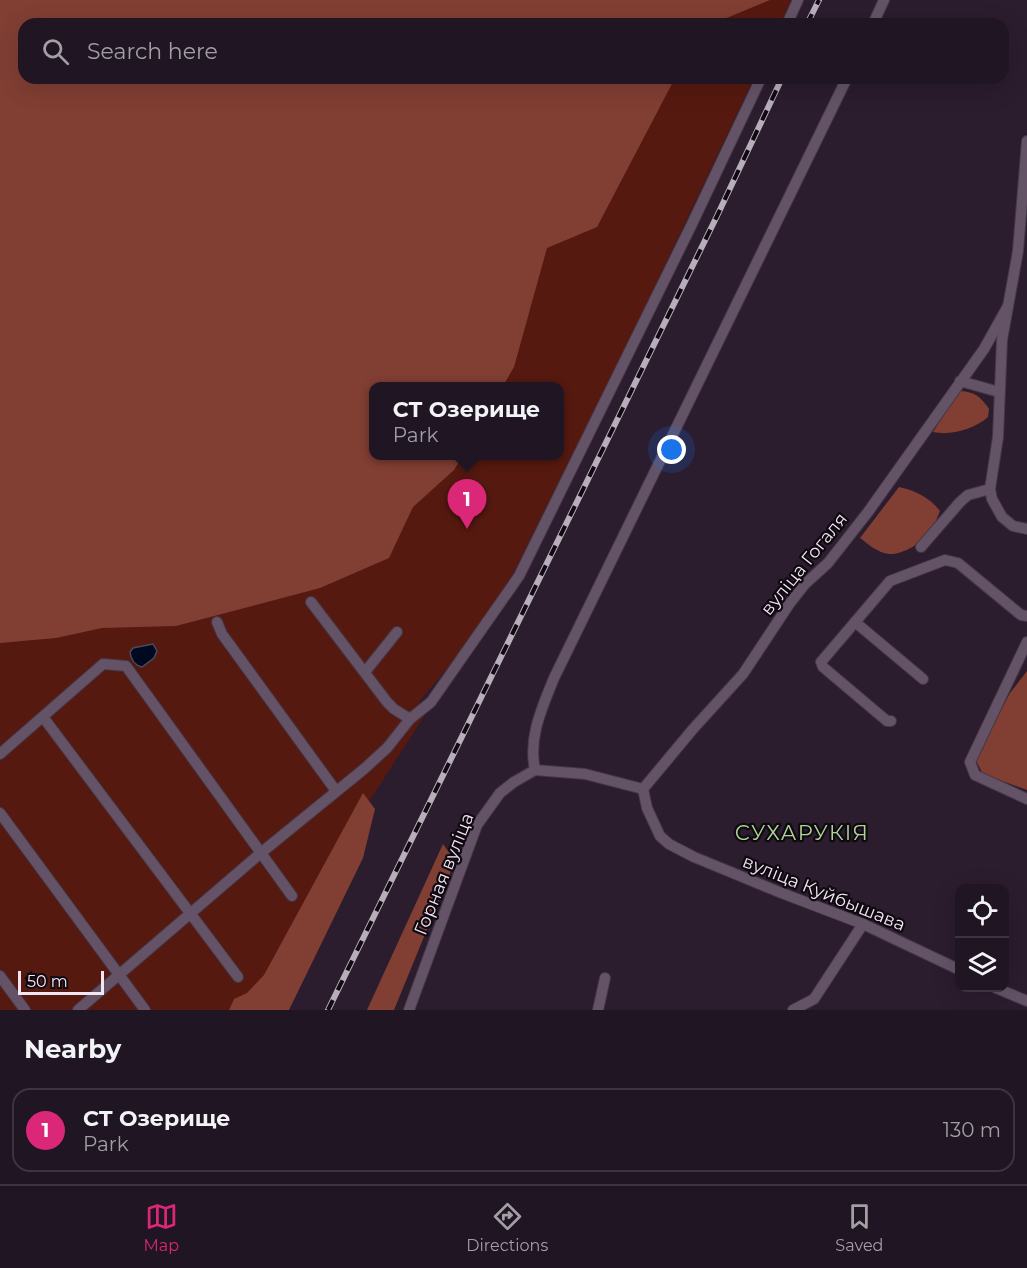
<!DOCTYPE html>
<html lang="en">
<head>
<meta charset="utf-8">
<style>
	:root { --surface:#201522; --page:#281e2a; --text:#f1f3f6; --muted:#a29fa5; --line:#3d3440; --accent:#db2777 }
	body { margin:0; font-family:Montserrat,sans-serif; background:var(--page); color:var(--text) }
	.controls { position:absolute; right:18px; bottom:18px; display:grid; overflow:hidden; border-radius:12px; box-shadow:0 6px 24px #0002 }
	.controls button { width:54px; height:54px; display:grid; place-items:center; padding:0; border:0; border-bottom:2px solid var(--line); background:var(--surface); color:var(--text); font:30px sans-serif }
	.scale { position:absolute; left:18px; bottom:15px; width:86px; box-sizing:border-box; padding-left:6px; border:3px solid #f1e7f3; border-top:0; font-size:16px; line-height:21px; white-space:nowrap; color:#f1e7f3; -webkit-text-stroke:4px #100911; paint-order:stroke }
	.you { position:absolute; left:672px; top:450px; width:21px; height:21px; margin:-15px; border:4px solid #fff; border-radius:50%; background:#1a73e8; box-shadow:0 0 0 9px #1a73e833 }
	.badge { display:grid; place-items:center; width:39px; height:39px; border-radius:50%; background:var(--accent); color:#fff; font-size:20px; font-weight:700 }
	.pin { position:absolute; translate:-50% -50px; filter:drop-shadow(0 2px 3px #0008) }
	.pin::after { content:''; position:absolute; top:32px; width:21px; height:18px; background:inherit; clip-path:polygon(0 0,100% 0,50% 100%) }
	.popup { position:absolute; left:369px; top:382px; width:195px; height:78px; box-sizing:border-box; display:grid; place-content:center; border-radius:12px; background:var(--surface); filter:drop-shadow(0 2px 4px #0005); font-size:20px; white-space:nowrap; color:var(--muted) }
	.popup b { font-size:22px; color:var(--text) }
	.popup::after { content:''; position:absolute; left:50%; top:100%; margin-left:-12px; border:12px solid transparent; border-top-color:var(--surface) }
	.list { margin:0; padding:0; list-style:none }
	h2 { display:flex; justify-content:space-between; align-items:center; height:78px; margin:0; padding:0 24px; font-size:26px }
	h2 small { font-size:20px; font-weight:400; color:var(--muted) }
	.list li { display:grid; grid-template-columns:39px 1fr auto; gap:18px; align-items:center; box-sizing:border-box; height:84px; margin:0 12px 12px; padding:0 12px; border:2px solid var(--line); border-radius:18px }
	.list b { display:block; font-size:22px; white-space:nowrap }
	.list p { margin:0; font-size:20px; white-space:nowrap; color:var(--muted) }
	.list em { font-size:20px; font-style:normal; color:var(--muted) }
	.icon { flex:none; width:33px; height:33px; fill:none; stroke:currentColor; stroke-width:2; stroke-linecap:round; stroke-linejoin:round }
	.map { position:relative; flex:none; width:1027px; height:1010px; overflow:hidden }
	.search { position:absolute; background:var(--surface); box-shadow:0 6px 24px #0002; left:18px; right:18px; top:18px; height:66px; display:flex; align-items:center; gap:15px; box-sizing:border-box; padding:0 21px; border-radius:18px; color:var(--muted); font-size:22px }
	.sheet { height:174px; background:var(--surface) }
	nav { display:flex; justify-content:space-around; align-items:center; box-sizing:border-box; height:84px; border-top:2px solid var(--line); background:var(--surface); font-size:16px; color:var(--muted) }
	nav a { display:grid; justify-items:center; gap:3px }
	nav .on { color:var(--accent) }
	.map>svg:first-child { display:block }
	.green { fill:#561910 }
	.forest { fill:#813e33 }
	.water { fill:#000920; stroke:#484c5f; stroke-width:1.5 }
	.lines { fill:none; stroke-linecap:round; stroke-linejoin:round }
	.minor-casing { stroke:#453847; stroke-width:12 }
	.minor { stroke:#645367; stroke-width:10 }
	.rail-casing { stroke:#b8adba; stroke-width:6 }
	.rail { stroke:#100911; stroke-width:4; stroke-dasharray:11; stroke-linecap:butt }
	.labels { text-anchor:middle; stroke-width:4.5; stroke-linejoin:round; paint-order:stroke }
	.street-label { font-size:18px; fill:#f1e7f3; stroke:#100911 }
	.quarter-label { font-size:21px; letter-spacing:1.5px; fill:#abd795; stroke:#100911 }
</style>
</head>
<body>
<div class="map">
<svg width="1027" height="1010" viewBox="0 0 1027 1010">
	<rect width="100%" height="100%" fill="#2b1c2e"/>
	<!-- green -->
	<g class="green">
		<polygon points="751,0 789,0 791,2 780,24 696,24"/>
		<polygon points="668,78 754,78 620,360 514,572 459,654 419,702 423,718 341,845 255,1010 0,1010 0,637 410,502 457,456 560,456 560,386 496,386 542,244"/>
	</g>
	<!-- forest -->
	<g class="forest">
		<polygon points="0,0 770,0 712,24 24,24 24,78 675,78 597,227 547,248 514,367 503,386 374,386 374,456 463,456 454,470 413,507 389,558 320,588 176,626 102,628 56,638 0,643"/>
		<path d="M 959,391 C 974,391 981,397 989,409 L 988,417 C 975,429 950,436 933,432 Z"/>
		<path d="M 899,487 C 916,491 929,497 940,511 C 937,518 934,527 929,533 C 921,543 903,555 889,554 C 878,553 868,544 860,538 Z"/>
		<polygon points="1027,671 1027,790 983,774 975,759 1010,693"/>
		<polygon points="363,793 375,809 363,858 289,1010 229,1010 234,999 247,993 264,975"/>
		<polygon points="443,844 455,861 394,1010 367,1010"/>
	</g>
	<!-- water -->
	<path class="water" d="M 153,644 L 157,651 L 154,658 L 142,667 C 134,665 131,660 130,652 L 133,648 Z"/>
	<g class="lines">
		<defs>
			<g id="minor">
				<polyline points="787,24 798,0"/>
				<polyline points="873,24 884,0"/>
				<polyline points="1027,141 1018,251 1002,340 998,437 990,489 992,499 1002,517 1013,526 1027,529"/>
				<polyline points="960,381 999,392"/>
				<polyline points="921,547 960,502 968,495 990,489"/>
				<polyline points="311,602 387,702 394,709 410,719"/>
				<polyline points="217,622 222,634 336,791"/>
				<polyline points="855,622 923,679"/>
				<polyline points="1027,642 970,762 975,775 1027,799"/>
				<polyline points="365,672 397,632"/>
				<polyline points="43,717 238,977"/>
				<polyline points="891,721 887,721 823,667 821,662 890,581 945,560 958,563 1021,615 1027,616"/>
				<polyline points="0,754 103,664 126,666 292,896"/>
				<path d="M 535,770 C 528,737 542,708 554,678 L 847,78"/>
				<polyline points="535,770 585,774 643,789"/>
				<polyline points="643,789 693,729 743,674 790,603 805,584 828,563 868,512 984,349 1008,306"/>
				<polyline points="643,789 647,808 660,836 669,844 694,857 779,892 863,924 960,970"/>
				<polyline points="0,813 145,1010"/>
				<polyline points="0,976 25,1010"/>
				<polyline points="996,988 1027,1001"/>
				<polyline points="78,1010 262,852 364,769 387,748 410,719 431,702 519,576 691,226 761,78"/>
				<polyline points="409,1010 477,825 500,793 514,782 535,770"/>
				<polyline points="598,1010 605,978"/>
				<polyline points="793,1010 814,999 863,924"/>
			</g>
		</defs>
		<!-- minor casing -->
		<use href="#minor" class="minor-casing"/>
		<!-- minor -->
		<use href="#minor" class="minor"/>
		<defs>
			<g id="rail">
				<polyline points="807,24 819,0"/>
				<polyline points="328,1010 717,216 782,78"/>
			</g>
		</defs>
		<!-- rail casing -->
		<use href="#rail" class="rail-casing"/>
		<!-- rail -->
		<use href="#rail" class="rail"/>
	</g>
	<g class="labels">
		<!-- street labels -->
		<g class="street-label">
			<text transform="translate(804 564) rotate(-51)" y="6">вуліца Гогаля</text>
			<text transform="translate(444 874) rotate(-68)" y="6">Горная вуліца</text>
			<text transform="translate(824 893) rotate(22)" y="6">вуліца Куйбышава</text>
		</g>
		<!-- quarter labels -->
		<g class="quarter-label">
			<text x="802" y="840">СУХАРУКІЯ</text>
		</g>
	</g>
</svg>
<div class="controls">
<button><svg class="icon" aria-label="locate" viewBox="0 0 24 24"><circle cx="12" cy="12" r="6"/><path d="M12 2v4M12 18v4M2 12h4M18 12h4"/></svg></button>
<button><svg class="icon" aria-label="layers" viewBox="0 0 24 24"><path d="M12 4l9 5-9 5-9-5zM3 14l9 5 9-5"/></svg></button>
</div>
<div class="scale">50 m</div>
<div class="you"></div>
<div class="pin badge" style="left:467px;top:529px">1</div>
<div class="popup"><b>СТ Озерище</b>Park</div>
<div class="search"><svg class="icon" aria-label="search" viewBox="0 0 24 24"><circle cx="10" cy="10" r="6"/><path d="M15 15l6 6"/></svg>Search here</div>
</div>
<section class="sheet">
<h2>Nearby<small></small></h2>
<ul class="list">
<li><span class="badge">1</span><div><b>СТ Озерище</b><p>Park</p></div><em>130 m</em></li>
</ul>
</section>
<nav>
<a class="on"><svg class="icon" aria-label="map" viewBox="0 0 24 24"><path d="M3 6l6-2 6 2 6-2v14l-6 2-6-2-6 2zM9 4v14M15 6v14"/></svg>Map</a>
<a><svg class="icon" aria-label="directions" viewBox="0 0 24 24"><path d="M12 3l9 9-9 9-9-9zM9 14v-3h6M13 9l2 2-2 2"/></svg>Directions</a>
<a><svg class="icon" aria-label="saved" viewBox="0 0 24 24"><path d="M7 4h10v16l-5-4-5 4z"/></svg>Saved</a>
</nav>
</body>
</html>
